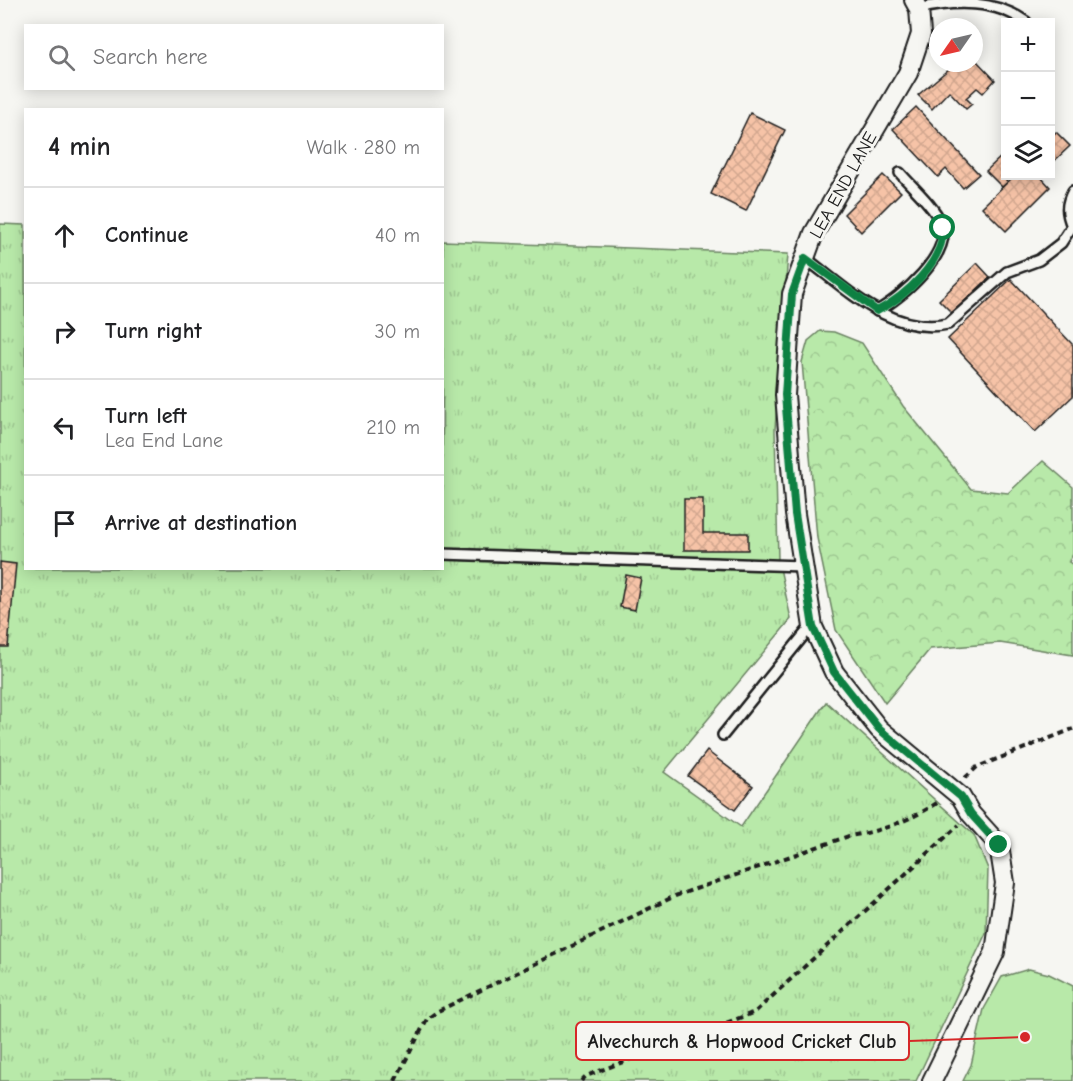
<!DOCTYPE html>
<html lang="en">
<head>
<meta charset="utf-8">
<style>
	:root { --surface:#fff; --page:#f6f6f6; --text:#202124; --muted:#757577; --line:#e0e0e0 }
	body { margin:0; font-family:"Comic Neue",sans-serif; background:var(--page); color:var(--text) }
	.controls { position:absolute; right:18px; top:18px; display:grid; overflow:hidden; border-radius:0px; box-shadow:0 3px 15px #0003 }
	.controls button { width:54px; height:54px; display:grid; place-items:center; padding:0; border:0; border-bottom:2px solid var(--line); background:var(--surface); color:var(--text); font:30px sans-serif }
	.compass { position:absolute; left:929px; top:18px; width:54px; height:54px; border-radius:50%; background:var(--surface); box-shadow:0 3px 15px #0003; rotate:236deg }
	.stop { position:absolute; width:18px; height:18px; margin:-14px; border:4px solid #0b8043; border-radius:50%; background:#fff }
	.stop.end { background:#0b8043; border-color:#fff; box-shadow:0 2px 6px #0008 }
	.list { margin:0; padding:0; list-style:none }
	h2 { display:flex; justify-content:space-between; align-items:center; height:78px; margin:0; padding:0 24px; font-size:26px }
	h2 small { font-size:20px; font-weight:400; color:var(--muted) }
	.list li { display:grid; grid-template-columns:39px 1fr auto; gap:18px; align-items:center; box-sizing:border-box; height:96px; padding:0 24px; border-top:2px solid var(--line) }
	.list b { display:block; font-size:22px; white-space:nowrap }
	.list p { margin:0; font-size:20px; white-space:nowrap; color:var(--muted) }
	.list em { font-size:20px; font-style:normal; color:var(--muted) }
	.icon { flex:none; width:33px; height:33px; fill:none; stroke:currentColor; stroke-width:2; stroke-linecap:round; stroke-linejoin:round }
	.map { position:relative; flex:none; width:1073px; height:1081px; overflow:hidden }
	.search { position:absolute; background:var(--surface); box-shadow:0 3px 15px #0003; left:24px; top:24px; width:420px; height:66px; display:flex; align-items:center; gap:15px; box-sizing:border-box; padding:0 21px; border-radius:0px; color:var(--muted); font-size:22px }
	.panel { position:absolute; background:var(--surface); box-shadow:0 3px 15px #0003; left:24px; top:108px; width:420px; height:462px; border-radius:0px }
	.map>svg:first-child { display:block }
	.grass { fill:url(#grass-tufts); stroke:#6a8262; stroke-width:1.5 }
	.forest { fill:url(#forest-crowns); stroke:#6a8262; stroke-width:1.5 }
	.park { fill:#b8e9a9; stroke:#6a8262; stroke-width:1.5 }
	.building { fill:url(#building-cross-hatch); stroke:#1c1c1c; stroke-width:1.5 }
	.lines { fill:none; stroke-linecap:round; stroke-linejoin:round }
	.service-casing { stroke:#1c1c1c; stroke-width:14 }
	.minor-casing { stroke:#1c1c1c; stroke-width:22 }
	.path { stroke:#1c1c1c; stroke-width:4; stroke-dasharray:6 4.5; stroke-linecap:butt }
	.service { stroke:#f6f6f2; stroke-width:9 }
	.minor { stroke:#f6f6f2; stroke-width:18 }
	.route { stroke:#0b8043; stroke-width:8 }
	.labels { text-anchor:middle; stroke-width:6; stroke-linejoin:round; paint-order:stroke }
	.street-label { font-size:18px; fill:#1c1c1c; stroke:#f6f6f2 }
	.leader { fill:none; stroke:#d62828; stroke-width:2 }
	.callout-dot { fill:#d62828; stroke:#f6f6f2; stroke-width:2 }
	.callout { fill:#f6f6f2; stroke:#d62828; stroke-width:2 }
	.callout-label { font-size:20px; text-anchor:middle; font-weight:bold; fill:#1c1c1c }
</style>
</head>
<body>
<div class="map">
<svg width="1073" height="1081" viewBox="0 0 1073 1081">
	<defs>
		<pattern id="grass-tufts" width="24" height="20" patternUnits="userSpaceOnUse" patternTransform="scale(1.5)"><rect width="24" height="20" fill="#b8e9a9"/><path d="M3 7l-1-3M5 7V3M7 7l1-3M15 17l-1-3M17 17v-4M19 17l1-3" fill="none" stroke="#9ec791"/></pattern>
		<pattern id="forest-crowns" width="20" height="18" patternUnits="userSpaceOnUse" patternTransform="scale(1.5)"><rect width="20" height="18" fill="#b8e9a9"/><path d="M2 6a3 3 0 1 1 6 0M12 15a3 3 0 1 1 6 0" fill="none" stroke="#9ec791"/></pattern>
		<pattern id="building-cross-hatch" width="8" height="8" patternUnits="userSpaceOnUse" patternTransform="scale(1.5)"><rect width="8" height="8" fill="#f6c3a7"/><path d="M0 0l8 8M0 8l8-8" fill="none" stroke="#d2a78f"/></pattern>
	</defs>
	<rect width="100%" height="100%" fill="#f6f6f2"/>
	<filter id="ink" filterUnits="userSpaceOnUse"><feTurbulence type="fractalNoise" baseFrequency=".0167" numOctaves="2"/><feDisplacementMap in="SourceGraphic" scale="12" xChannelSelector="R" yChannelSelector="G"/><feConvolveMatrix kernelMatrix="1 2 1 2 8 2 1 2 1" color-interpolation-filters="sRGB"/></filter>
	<g filter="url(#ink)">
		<!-- grass -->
		<polygon class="grass" points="0,224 25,225 26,568 442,568 443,241 788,254 775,429 778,559 791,619 664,772 741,827 826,702 974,835 988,869 986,933 916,1081 0,1081"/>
		<!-- forest -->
		<polygon class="forest" points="820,331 834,332 862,343 903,406 971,489 1008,493 1043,461 1073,487 1073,554 1069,562 1073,565 1073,655 1000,643 930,649 885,703 836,630 817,538 802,362 808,341"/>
		<!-- park -->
		<polygon class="park" points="1029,969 1049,974 1073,986 1073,1081 963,1081 971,1065 984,1009 1002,977"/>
		<!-- building -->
		<g class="building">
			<polygon points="974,58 995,80 983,93 977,88 966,98 972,104 966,109 949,91 932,109 918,95 956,63 974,63"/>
			<polygon points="916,107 979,174 963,188 946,169 938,177 893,129"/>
			<polygon points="750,113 785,130 746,211 711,194"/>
			<polygon points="1056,132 1070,146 1050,165 1050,138"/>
			<polygon points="1004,154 1006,174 1003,177 1008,182 1002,187 986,171"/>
			<polygon points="883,175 901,192 861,232 844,214"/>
			<polygon points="1014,176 1040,176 1050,187 1006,231 982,207"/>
			<polygon points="977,263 990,277 952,313 939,300"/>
			<polygon points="1011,279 1073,345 1073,396 1035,432 948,339"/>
			<polygon points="684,499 703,499 703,533 748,533 748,550 684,550"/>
			<polygon points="0,562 16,564 8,647 0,647"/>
			<polygon points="626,575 641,578 635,610 620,607"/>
			<polygon points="707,751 753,786 735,810 688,776"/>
		</g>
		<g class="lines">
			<defs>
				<g id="service">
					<path d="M 919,9 C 955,0 996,0 1026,22"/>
					<path d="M 805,258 C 846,288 892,336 948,324 L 1007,272 L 1039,260 L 1061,243 L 1072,226 C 1066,212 1066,204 1073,191"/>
					<path d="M 877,311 C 900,299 954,253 941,223 C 933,205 913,188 900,173"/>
					<polyline points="442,554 803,566"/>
					<polyline points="723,735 812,625"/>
				</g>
				<polyline id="minor" points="914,0 919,9 921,34 908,73 814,233 792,294 785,395 795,514 813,627 834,672 879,729 961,797 971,814 999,845 1005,883 995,952 932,1081"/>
			</defs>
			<!-- service casing -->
			<use href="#service" class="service-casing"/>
			<!-- minor casing -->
			<use href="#minor" class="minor-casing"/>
			<!-- path -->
			<g class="path">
				<polyline points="965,778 977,767 1073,729"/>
				<path d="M 395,1081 L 427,1019 L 438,1011 L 675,896 L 849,836 C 880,832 914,819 940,801"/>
				<polyline points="581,1081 586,1076 755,1012 959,825"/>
			</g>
			<!-- service -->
			<use href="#service" class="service"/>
			<!-- minor -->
			<use href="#minor" class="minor"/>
		</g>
	</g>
	<g class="lines" filter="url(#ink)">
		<!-- route -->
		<path class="route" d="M 943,228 C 944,262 905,297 877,311 L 805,258 L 792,294 L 785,395 L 795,514 L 813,627 L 834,672 L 879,729 L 961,797 L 971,814 L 999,845"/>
	</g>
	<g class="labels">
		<!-- street labels -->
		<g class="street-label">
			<text transform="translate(843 185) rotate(-61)" y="6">LEA END LANE</text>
		</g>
	</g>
	<!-- callouts -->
	<path class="leader" d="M1025 1037L909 1041"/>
	<circle class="callout-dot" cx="1025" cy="1037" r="6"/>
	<rect class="callout" x="576" y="1022" width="333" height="38" rx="6"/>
	<g class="callout-label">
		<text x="742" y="1048">Alvechurch &amp; Hopwood Cricket Club</text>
	</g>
</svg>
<div class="controls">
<button>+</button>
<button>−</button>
<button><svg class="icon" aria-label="layers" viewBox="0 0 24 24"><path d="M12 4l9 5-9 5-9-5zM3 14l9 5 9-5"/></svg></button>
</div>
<svg class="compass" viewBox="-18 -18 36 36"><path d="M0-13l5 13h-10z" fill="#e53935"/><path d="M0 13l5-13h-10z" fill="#757577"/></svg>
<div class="stop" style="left:943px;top:228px"></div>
<div class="stop end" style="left:999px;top:845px"></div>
<div class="search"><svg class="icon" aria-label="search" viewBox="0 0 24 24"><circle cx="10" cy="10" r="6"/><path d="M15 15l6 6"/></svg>Search here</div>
<section class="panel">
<h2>4 min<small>Walk · 280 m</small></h2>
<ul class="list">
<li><svg class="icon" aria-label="ahead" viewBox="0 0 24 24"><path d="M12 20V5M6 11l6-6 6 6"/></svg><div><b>Continue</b></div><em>40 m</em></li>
<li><svg class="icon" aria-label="right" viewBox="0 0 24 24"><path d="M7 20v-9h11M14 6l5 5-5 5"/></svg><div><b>Turn right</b></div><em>30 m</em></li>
<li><svg class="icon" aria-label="left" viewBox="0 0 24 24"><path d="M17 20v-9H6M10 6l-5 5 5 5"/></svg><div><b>Turn left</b><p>Lea End Lane</p></div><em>210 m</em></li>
<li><svg class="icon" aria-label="arrive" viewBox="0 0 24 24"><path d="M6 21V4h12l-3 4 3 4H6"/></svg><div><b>Arrive at destination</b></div></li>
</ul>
</section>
</div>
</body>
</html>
